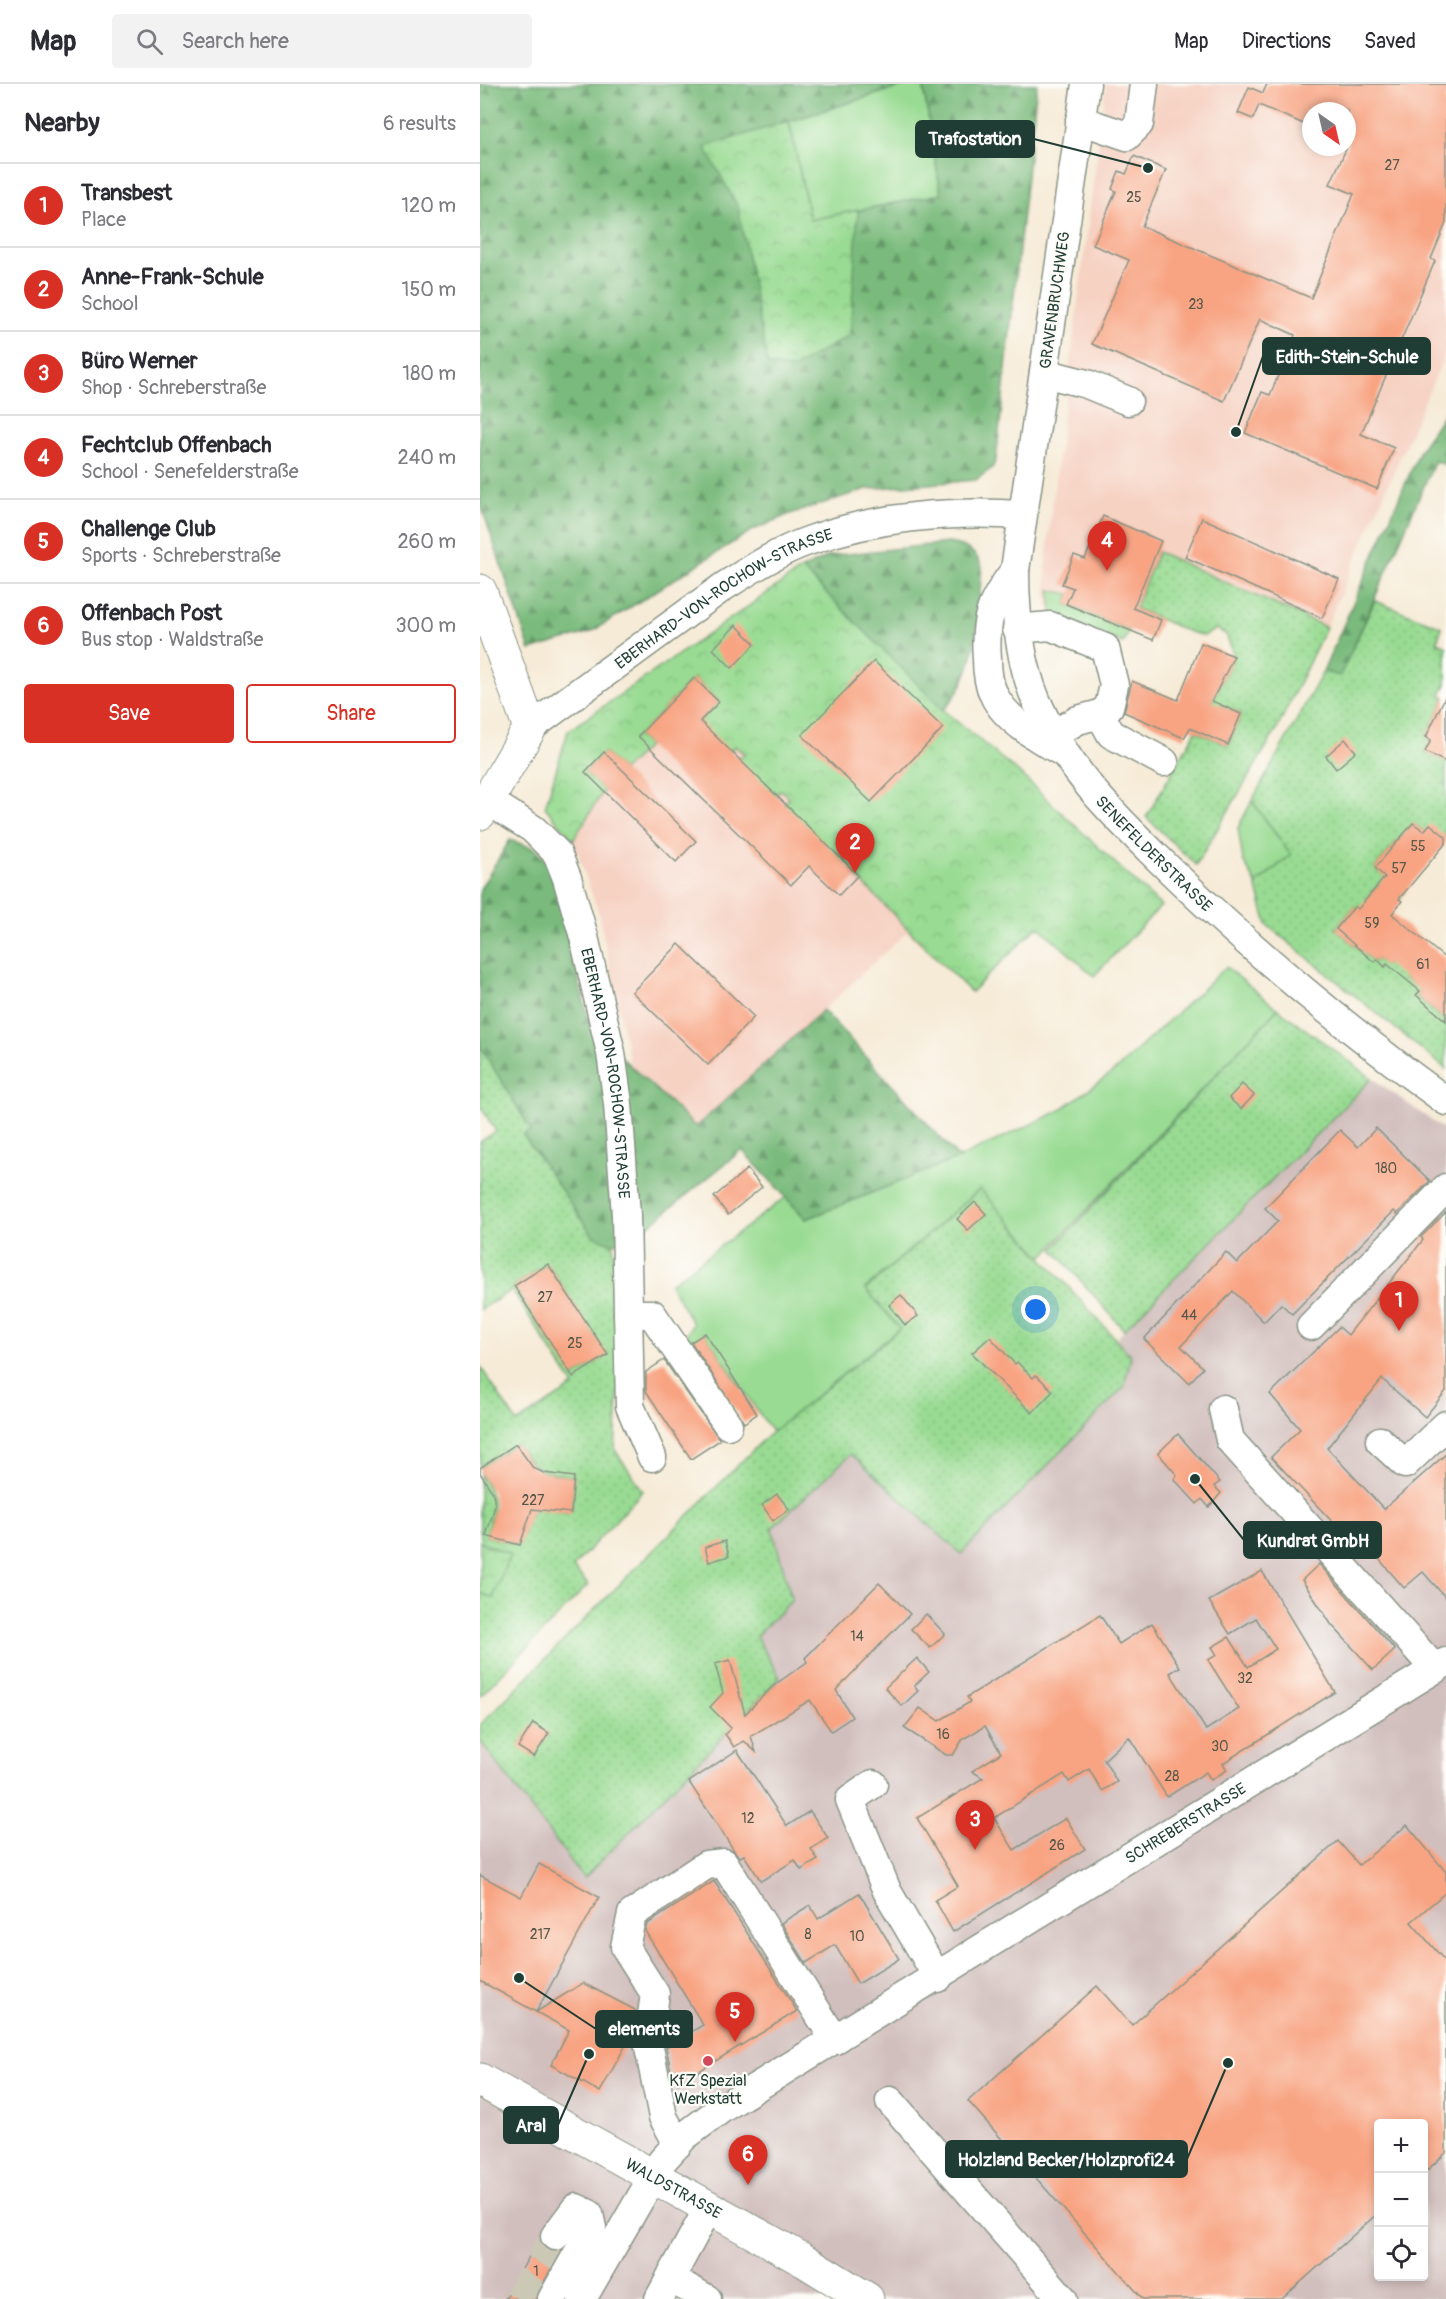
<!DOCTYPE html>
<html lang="en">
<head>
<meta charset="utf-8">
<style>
	:root { --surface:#fff; --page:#f2f2f3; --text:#2b2b33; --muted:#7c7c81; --line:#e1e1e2; --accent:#d93025 }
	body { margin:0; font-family:Pangolin,sans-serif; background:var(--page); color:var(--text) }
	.controls { position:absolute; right:18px; bottom:18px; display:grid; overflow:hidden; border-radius:6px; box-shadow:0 3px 9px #0003 }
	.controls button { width:54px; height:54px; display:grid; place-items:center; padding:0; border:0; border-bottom:2px solid var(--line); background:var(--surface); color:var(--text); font:30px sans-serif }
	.compass { position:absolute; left:822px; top:18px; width:54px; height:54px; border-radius:50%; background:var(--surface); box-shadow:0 3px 9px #0003; rotate:146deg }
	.you { position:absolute; left:556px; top:1226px; width:21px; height:21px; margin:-15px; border:4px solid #fff; border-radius:50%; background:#1a73e8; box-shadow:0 0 0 9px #1a73e833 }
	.badge { display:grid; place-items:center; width:39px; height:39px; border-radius:50%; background:var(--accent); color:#fff; font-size:20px; font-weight:700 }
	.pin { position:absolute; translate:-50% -50px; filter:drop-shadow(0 2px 3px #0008) }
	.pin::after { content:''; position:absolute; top:32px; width:21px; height:18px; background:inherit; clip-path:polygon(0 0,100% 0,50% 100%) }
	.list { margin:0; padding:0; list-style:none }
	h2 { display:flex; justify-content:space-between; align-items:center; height:78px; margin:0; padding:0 24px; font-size:26px }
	h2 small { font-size:20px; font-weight:400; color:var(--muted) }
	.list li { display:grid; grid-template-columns:39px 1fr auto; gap:18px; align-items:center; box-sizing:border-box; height:84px; padding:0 24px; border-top:2px solid var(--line) }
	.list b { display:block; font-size:22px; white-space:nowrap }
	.list p { margin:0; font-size:20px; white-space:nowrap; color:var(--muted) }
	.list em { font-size:20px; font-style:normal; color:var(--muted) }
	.actions { display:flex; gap:12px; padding:18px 24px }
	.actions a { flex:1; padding:14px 0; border:2px solid var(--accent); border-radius:6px; text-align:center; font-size:21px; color:var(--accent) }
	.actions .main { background:var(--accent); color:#fff }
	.icon { flex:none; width:33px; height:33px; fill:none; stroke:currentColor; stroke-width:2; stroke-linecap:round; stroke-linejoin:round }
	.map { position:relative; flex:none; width:966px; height:2215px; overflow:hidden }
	header { display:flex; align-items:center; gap:36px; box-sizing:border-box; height:84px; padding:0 30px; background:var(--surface); border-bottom:2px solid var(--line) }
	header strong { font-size:28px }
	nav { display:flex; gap:33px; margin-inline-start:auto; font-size:21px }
	.search { width:420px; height:54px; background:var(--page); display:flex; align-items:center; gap:15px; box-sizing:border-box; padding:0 21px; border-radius:6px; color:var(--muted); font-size:22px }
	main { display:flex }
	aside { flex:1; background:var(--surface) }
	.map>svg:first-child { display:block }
	.built { fill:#f6d2c3; fill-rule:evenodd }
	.industrial { fill:#d1bfbd; fill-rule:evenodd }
	.grass { fill:#99db93; stroke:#5c8c64; stroke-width:1.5 }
	.forest { fill:url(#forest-firs); stroke:#4c7c58; stroke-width:1.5 }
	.park { fill:url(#park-crowns); stroke:#5c8c64; stroke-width:1.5 }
	.garden { fill:url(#garden-dots); stroke:#5c8c64; stroke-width:1.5; fill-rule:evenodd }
	.building { fill:#f8a483 }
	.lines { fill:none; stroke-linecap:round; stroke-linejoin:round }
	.minor-tunnel { stroke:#cbc8b6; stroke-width:28; stroke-dasharray:28 14; stroke-linecap:butt }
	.minor-casing { stroke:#8a9486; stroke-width:31 }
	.major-casing { stroke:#8a9486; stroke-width:35 }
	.minor { stroke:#fff; stroke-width:28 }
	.major { stroke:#fff; stroke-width:33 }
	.poi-dot { fill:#d1495b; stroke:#fdfcf7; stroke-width:2 }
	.labels { text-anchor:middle; stroke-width:4.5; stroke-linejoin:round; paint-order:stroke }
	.number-label { font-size:14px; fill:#555748 }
	.street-label { font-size:16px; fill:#1f3d34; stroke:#fdfcf7 }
	.poi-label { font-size:16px; fill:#1f3d34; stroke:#fdfcf7 }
	.leader { fill:none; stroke:#1f3d34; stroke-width:2 }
	.callout-dot { fill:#1f3d34; stroke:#fdfcf7; stroke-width:2 }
	.callout { fill:#1f3d34; stroke:#1f3d34; stroke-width:2 }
	.callout-label { font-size:18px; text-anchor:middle; font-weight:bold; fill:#fff }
</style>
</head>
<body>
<header>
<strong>Map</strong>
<div class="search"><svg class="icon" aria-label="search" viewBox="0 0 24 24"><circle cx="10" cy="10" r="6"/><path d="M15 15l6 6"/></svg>Search here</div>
<nav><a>Map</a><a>Directions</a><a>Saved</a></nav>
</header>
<main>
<aside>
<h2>Nearby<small>6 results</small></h2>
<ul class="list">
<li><span class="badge">1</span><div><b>Transbest</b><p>Place</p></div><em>120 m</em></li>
<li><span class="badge">2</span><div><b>Anne-Frank-Schule</b><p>School</p></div><em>150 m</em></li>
<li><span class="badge">3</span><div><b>Büro Werner</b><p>Shop · Schreberstraße</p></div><em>180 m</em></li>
<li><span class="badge">4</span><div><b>Fechtclub Offenbach</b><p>School · Senefelderstraße</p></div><em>240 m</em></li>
<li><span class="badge">5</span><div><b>Challenge Club</b><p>Sports · Schreberstraße</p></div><em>260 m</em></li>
<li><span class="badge">6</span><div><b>Offenbach Post</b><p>Bus stop · Waldstraße</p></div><em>300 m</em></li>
</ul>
<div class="actions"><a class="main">Save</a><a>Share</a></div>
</aside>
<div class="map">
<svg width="966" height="2215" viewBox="0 0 966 2215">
	<defs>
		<pattern id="forest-firs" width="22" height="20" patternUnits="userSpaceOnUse" patternTransform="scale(1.5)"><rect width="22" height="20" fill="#7abb7d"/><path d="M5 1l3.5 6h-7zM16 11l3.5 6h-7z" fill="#639967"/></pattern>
		<pattern id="park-crowns" width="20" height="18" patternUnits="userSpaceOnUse" patternTransform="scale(1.5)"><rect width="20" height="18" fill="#99db93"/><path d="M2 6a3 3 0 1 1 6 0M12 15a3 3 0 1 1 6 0" fill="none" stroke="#83bd7f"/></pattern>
		<pattern id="garden-dots" width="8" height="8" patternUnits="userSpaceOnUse" patternTransform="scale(1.5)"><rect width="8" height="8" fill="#99db93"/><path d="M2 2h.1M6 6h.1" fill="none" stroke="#83bd7f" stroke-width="1.8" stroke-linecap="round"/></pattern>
	</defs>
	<rect width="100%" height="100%" fill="#fdfcf7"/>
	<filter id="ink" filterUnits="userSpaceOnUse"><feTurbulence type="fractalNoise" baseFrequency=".0167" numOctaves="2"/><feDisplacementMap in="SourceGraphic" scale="12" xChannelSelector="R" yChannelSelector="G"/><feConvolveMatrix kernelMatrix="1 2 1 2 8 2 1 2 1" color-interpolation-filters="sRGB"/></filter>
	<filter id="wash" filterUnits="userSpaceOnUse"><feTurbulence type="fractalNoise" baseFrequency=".008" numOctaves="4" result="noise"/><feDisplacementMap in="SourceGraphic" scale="24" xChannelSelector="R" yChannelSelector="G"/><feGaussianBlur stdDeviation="1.35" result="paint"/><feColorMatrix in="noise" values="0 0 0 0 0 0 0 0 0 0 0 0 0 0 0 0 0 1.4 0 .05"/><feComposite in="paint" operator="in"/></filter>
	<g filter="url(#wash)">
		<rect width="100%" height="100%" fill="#f6ebd7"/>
		<!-- built -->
		<g class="built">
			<path d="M 626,0 L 966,0 L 966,268 L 846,543 L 678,468 L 643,552 L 567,522 L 566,478 L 571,429 ZM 831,27 L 867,27 L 867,63 L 831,63 Z"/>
			<polygon points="322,485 463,626 538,688 681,822 614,892 558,842 491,908 427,848 217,1043 150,980 119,830 93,756 65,723 88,647"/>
		</g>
		<!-- industrial -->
		<path class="industrial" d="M 892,994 L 966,1047 L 966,2215 L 0,2215 L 0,1657 L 104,1793 L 276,1552 L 312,1516 L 292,1444 L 371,1370 L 480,1470 L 651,1272 L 635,1256 ZM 898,2040 L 944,2040 L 944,2192 L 898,2192 Z"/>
		<!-- grass -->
		<g class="grass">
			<polygon points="429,0 443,0 461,110 330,136 309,37"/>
			<polygon points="570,506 590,510 586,520 649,547 643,559 572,530"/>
			<polygon points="772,717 811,771 776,800 763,776 758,744"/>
			<path d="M 746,883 L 798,925 L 562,1173 L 500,1105 L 386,1204 L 420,1244 L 292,1348 L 225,1250 L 208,1261 C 203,1253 208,1247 213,1240 L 190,1200 L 306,1113 L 326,1135 L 479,1074 L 577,1028 L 636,986 Z"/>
		</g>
		<!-- forest -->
		<g class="forest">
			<polygon points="0,0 429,0 226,63 258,123 264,149 461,110 443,0 557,0 516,376 512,384 496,396 387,405 310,430 271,447 111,548 50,566 0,419"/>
			<polygon points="966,326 966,381 955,377 860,593 843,588 940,366"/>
			<path d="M 468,459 C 486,462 494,466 502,482 C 497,531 501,589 463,626 L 322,485 L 349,472 Z"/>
			<polygon points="30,756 56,765 69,779 111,945 216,1043 343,926 479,1074 326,1135 262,1066 171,1140 133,1160 113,1152 43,1051 51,1046 0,962 0,805"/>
		</g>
		<!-- park -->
		<g class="park">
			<polygon points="309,37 330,136 378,126 370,251 313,284 288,281 258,123 225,63"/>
			<path d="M 322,485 L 463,626 L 538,688 L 681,822 L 614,892 L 558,842 L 491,908 C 427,847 368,781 304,720 L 309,714 L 301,706 L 295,711 L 258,676 L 264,670 L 255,662 L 250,667 L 212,645 L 239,618 L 214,594 L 158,652 L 168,662 L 143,687 L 124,668 L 105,688 L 124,706 L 93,756 L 65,723 L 88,647 Z"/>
			<polygon points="0,1458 30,1470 13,1514 0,1509"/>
		</g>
		<!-- garden -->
		<g class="garden">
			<polygon points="678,468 846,543 797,645 716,781 666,733 716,647 748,661 761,630 741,621 728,625 754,572 746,550 736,545 724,552 707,547 655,524"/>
			<polygon points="895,517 962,543 957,558 966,562 966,600 961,611 965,613 946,653 951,656 945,668 966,678 966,753 944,747 933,739 895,784 924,809 919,815 900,799 887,814 902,827 893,837 875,822 856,845 894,878 897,875 905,882 914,872 930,885 924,894 941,906 936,912 966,937 966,985 787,841 776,800 811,771 772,717 843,588 860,592"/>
			<polygon points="798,925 892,994 644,1246 573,1165"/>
			<path d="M 0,962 L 51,1046 L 43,1051 L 113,1152 L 133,1160 L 140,1277 L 135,1366 L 163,1407 L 93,1483 L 108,1501 L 0,1612 L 0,1509 L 13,1514 L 30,1470 L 0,1458 L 0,1389 C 17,1417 15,1422 6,1452 L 39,1461 L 50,1430 L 56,1425 L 91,1429 L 94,1393 C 58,1386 60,1392 36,1360 L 0,1384 L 0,1282 L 37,1339 L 94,1302 L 32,1206 L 0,1226 L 0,1058 L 16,1047 L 0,1022 ZM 68,1180 L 127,1271 L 94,1293 L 34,1202 Z"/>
			<polygon points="500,1105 651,1272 644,1303 481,1470 371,1370 292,1444 312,1516 276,1552 300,1594 104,1794 0,1657 0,1641 285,1354 420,1245 386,1205"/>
		</g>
		<g id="blocks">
			<!-- building -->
			<g class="building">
				<polygon points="787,0 966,0 966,139 951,175 955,177 881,350 914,364 897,405 765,349 782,308 790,311 815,251 780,235 744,317 612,260 649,176 613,161 636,107 632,105 639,87 646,90 654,72 686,86 662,142 831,214 874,110 850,100 867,63 867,27 831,27 831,43 779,21 773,35 758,29 769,3 783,9"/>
				<polygon points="623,432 681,457 653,524 681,536 673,556 586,520 593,504 582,500 594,471 605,475"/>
				<polygon points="722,434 859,495 842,534 705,473"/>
				<polygon points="256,541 275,560 252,584 233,565"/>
				<polygon points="721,559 754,572 732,617 761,630 748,661 710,644 704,654 644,628 652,597 698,616"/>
				<polygon points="394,577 463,644 391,718 322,651"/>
				<polygon points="214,594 239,618 220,637 378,791 359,811 329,782 311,801 158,652"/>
				<polygon points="966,611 966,678 945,668 951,656 946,653"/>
				<polygon points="865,655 876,668 856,685 846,672"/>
				<polygon points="124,668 216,757 196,778 105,688"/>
				<polygon points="933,739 944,747 950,740 966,753 966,759 919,815 922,817 912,830 966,875 966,937 936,911 940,907 907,880 905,883 897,875 894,878 856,845 875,822 878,825 905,793 895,784"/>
				<polygon points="199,860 274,933 228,981 152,908"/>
				<polygon points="762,1000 774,1011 761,1025 749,1014"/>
				<polygon points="896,1044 950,1097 917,1130 914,1127 812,1230 801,1220 784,1238 753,1207 701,1262 723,1284 709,1299 664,1255 746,1168 757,1179 798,1137 785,1124 860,1046 878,1063"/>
				<polygon points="267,1085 282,1103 248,1131 234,1113"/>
				<polygon points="495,1118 506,1130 488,1146 477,1135"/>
				<polygon points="966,1128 966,1307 945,1333 902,1295 847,1364 904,1425 966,1370 966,1514 943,1488 924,1504 869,1440 861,1447 791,1373 820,1345 790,1310 859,1243 868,1251 943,1156 941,1153"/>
				<polygon points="68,1180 128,1271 93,1293 34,1202"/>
				<polygon points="421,1211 438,1232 425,1241 409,1221"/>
				<polygon points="225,1249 277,1330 264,1339 211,1258"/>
				<polygon points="510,1253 535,1280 537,1278 553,1294 556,1291 573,1307 552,1329 492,1269"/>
				<polygon points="184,1276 240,1356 211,1375 166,1307 166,1288"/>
				<polygon points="698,1350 740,1398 734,1402 741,1409 729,1423 722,1415 717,1420 694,1395 697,1391 678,1369"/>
				<polygon points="36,1360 53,1384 64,1389 94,1393 91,1429 52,1425 40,1461 6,1452 15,1422 13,1409 0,1389 0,1384"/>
				<polygon points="297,1410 309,1425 293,1437 282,1421"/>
				<polygon points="245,1457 249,1472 229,1478 225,1463"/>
				<polygon points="839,1480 915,1566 893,1586 851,1540 822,1496"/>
				<polygon points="782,1487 855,1608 743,1679 747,1686 731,1696 726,1688 687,1713 649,1653 624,1676 637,1698 622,1707 609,1685 589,1698 584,1690 514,1734 534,1766 586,1734 605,1765 473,1848 455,1816 478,1802 437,1734 503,1694 492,1687 521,1669 505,1642 483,1655 473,1671 466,1671 424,1644 440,1624 459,1637 490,1618 487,1613 620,1531 639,1560 672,1539 700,1583 690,1589 726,1646 759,1625 728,1576 737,1571 732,1563 749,1553 768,1583 796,1565 776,1534 750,1550 729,1517"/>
				<polygon points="399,1499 430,1530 356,1606 372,1633 351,1647 330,1616 271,1652 276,1668 264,1657 254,1663 245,1650 251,1644 230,1623 243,1609 235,1580 250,1576 265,1630 293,1602 327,1578 325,1574"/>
				<polygon points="446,1530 465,1550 450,1564 431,1545"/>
				<polygon points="437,1574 449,1588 434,1602 438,1607 422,1622 405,1604"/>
				<polygon points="53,1639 69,1649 54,1673 38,1663"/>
				<polygon points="257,1666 307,1742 330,1727 348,1754 331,1765 338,1776 321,1786 315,1776 281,1797 264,1771 260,1773 255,1768 209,1698"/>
				<polygon points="927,1741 966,1788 966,1808 931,1838 966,1878 966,2069 944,2089 944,2040 898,2040 898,2129 802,2215 663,2215 488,2017 617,1902 652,1941 858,1757 879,1781"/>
				<polygon points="59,1780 119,1813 56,1928 0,1897 0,1791 41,1813"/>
				<polygon points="234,1797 317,1927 198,2000 191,1988 186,1963 223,1941 165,1847 167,1840"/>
				<polygon points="379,1809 419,1875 378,1900 355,1861 326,1879 301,1839 330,1821 338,1835"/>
				<polygon points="103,1899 155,1926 152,1954 149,1960 147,1959 120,2008 71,1981 89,1946 56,1928"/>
				<polygon points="59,2155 66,2165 80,2167 56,2214 25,2215"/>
			</g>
		</g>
	</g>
	<g filter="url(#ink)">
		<use href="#blocks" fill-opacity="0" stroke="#8a9486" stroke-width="1.5"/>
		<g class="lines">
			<!-- minor-tunnel -->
			<polyline class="minor-tunnel" points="38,2215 75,2152"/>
			<defs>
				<g id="minor">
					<path id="s1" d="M 606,0 L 535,486 C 535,530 539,575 556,616 C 587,688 636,733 690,786 C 776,870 869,947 966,1017"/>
					<polyline points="600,36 647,52 659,40 664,0"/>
					<polyline points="564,289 607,300 648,317"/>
					<path d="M 535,486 C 511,518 504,534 507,575 C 507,586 509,601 514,611 C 525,636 561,656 584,669"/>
					<polyline points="537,545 570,542 625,564 634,601 629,623 620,630 598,636 574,650"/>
					<polyline points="620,630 631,650 684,678"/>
					<path id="s2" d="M 50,644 L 243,503 C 270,486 297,468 328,457 C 394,433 471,426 541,431"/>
					<path id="s3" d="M 7,716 L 53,745 L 77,769 L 87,794 L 104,853 L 131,969 L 138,1020 L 146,1131 L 150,1322 L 172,1373"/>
					<polyline points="148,1230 172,1230 248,1341"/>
					<polyline points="831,1242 966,1104"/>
					<polyline points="743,1325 750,1356 955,1585"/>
					<polyline points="900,1357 925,1380 966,1341"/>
					<polyline points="393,1700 370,1716 407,1807 458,1894"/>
					<polyline points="410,2017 583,2215"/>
					<polyline points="198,2060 183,2033 168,1959 175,1910 145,1863 152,1830 226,1781 244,1779 355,1956"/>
					<polyline points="190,2194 227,2215"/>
					<polyline points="72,2215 112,2144 109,2130 96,2124 75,2152"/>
					<path id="s4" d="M 102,2215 L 182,2077 L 205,2052 L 241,2025 L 966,1578"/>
					<polyline points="179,2215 229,2123"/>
				</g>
				<g id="major">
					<polyline points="0,507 50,644 0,729"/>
					<path id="s5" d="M 0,1996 L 325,2177 L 387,2215"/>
				</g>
			</defs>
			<!-- minor casing -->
			<use href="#minor" class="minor-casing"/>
			<!-- major casing -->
			<use href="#major" class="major-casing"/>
			<!-- minor -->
			<use href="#minor" class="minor"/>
			<!-- major -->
			<use href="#major" class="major"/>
		</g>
	</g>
	<!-- markers -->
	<circle class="poi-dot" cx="228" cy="1977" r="6"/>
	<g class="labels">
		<!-- number labels -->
		<g class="number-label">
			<text x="912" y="86">27</text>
			<text x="654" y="118">25</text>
			<text x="716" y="225">23</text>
			<text x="938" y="767">55</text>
			<text x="919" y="789">57</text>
			<text x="892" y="844">59</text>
			<text x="943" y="885">61</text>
			<text x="906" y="1089">180</text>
			<text x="65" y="1218">27</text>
			<text x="709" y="1236">44</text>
			<text x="95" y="1264">25</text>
			<text x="53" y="1421">227</text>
			<text x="377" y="1557">14</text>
			<text x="765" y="1599">32</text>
			<text x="463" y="1655">16</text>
			<text x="740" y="1667">30</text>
			<text x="692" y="1697">28</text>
			<text x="268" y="1739">12</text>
			<text x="577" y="1766">26</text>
			<text x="60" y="1855">217</text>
			<text x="328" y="1855">8</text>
			<text x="377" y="1857">10</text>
			<text x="56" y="2192">1</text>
		</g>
		<!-- street labels -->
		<g class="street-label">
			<text transform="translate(574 216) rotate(-82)" y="6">GRAVENBRUCHWEG</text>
			<text dy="6" stroke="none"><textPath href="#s2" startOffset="234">EBERHARD-VON-ROCHOW-STRASSE</textPath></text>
			<text dy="6" stroke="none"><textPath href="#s1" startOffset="819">SENEFELDERSTRASSE</textPath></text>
			<text dy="6" stroke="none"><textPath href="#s3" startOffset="315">EBERHARD-VON-ROCHOW-STRASSE</textPath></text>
			<text dy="6" stroke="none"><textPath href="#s4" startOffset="784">SCHREBERSTRASSE</textPath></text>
			<text dy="6" stroke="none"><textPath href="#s5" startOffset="222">WALDSTRASSE</textPath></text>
		</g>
		<!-- poi labels -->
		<g class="poi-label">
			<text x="228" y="2002">KfZ Spezial<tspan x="228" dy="18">Werkstatt</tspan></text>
		</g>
	</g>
	<!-- callouts -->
	<path class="leader" d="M668 84L554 55M756 348L783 272M715 1395L764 1456M39 1894L116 1945M109 1970L78 2041M748 1979L707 2075"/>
	<g class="callout-dot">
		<circle cx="668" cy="84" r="6"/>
		<circle cx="756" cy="348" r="6"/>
		<circle cx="715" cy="1395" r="6"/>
		<circle cx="39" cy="1894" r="6"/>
		<circle cx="109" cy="1970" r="6"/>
		<circle cx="748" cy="1979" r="6"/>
	</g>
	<g class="callout">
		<rect x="436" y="37" width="118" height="36" rx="6"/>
		<rect x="783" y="254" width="167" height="36" rx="6"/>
		<rect x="764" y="1438" width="137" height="36" rx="6"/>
		<rect x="116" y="1927" width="96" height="36" rx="6"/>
		<rect x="24" y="2023" width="54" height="36" rx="6"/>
		<rect x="466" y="2057" width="241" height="36" rx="6"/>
	</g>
	<g class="callout-label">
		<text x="495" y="61">Trafostation</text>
		<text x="867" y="279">Edith-Stein-Schule</text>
		<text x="833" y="1463">Kundrat GmbH</text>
		<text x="164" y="1951">elements</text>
		<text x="51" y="2048">Aral</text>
		<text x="586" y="2082">Holzland Becker/Holzprofi24</text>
	</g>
</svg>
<div class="controls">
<button>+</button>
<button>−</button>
<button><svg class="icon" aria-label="locate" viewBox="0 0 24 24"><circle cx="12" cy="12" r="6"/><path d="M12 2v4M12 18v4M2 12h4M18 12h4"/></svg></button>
</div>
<svg class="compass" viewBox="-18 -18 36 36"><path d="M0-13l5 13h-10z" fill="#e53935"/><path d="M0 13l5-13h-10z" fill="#7c7c81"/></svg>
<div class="you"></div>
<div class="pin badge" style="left:919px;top:1247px">1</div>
<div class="pin badge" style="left:375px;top:789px">2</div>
<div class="pin badge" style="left:495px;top:1766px">3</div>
<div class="pin badge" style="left:627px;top:487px">4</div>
<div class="pin badge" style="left:255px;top:1958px">5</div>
<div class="pin badge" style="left:268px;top:2101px">6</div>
</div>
</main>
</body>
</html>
